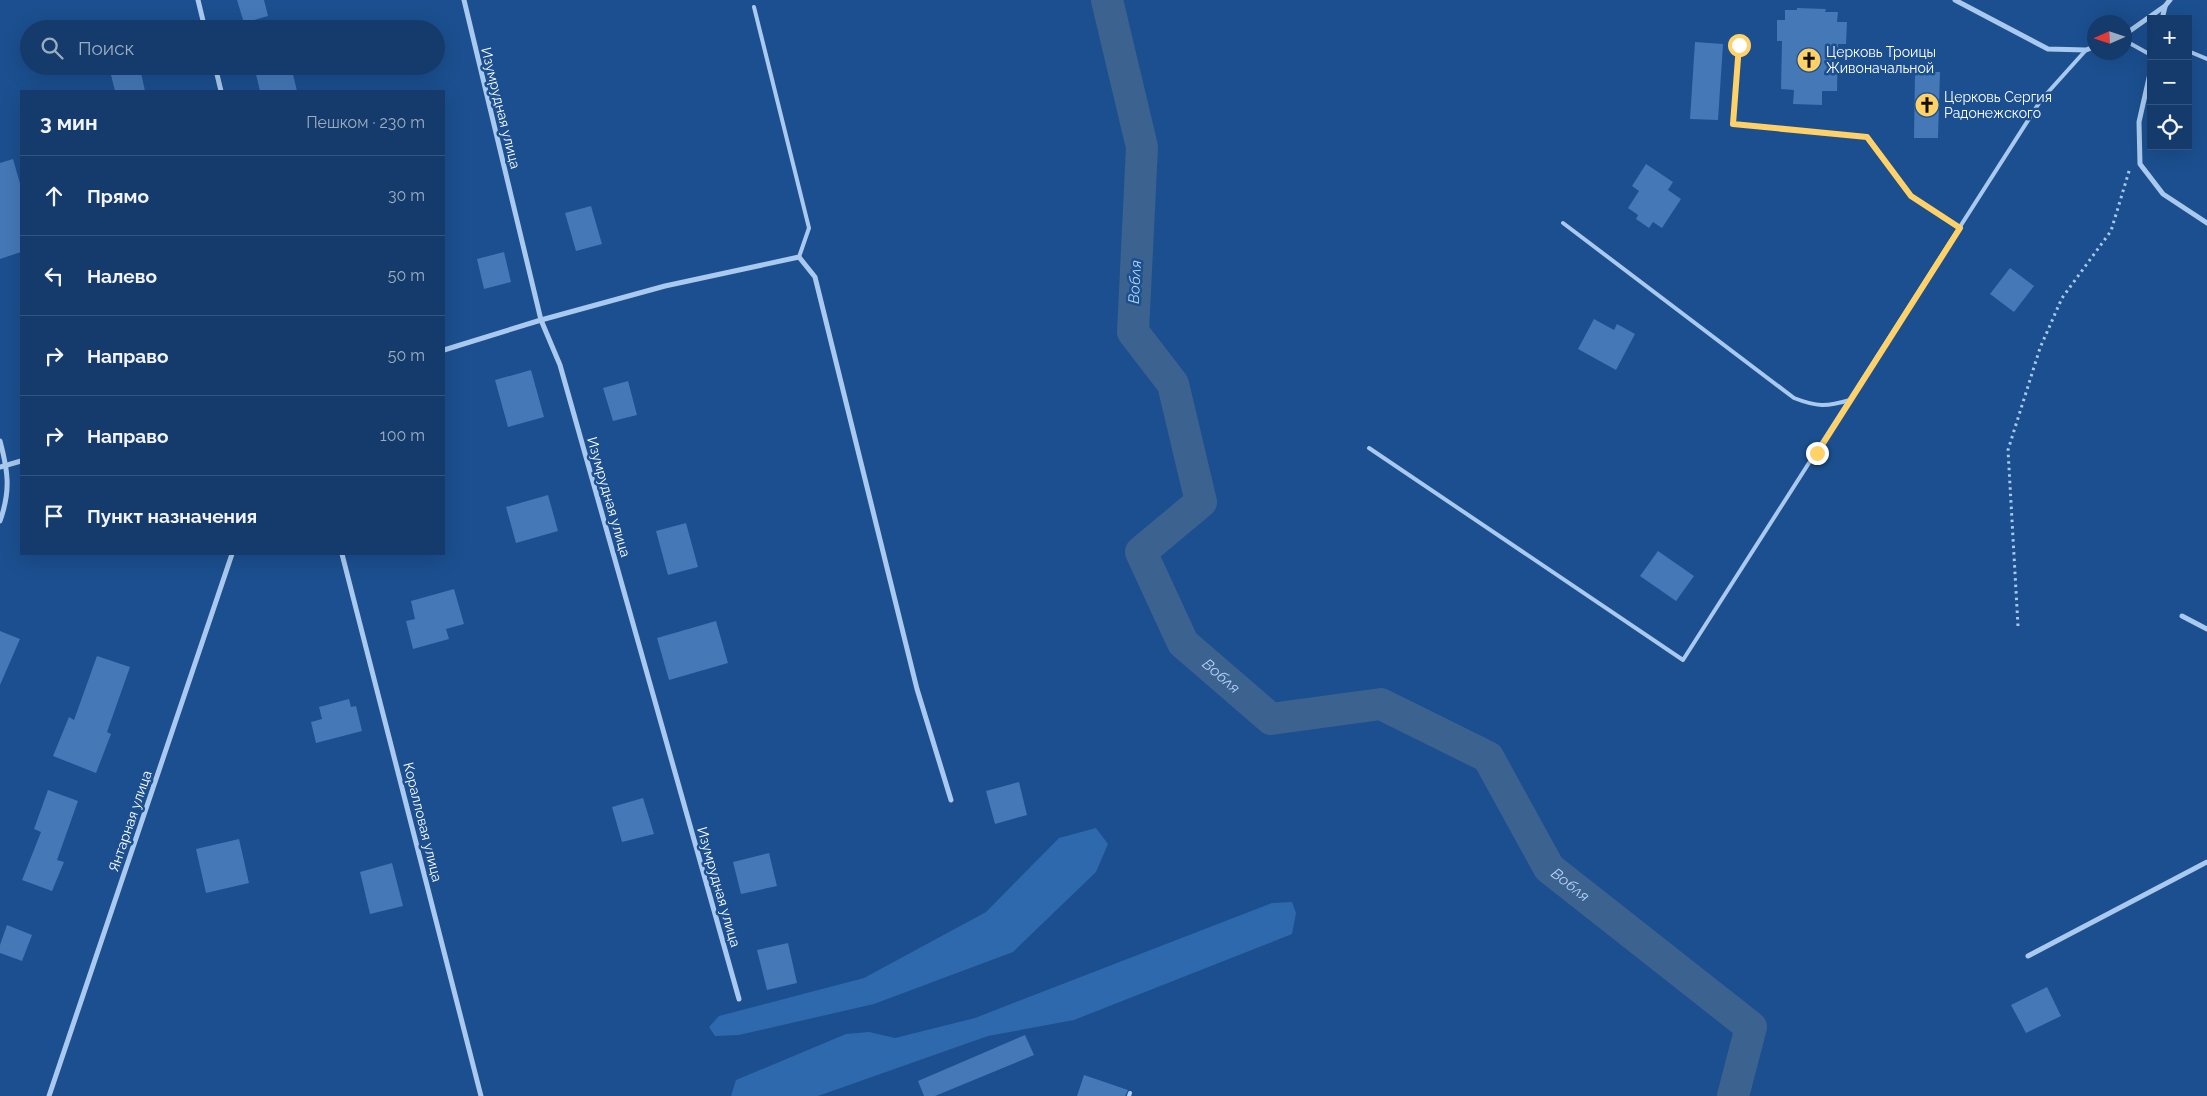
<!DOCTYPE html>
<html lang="ru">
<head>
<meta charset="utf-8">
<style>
	:root { --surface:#143b6b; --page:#214673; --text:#f1f3f6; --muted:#9dadc1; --line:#33557e }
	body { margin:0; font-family:Raleway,sans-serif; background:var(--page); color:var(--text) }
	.controls { position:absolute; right:15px; top:15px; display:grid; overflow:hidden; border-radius:0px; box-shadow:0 5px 20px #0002 }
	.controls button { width:45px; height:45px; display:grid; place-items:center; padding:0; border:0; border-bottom:1px solid var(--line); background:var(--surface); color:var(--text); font:25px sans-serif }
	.compass { position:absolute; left:2087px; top:15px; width:45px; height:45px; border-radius:50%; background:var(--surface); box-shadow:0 5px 20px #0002; rotate:267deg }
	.stop { position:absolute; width:15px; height:15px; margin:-11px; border:4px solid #ffd166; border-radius:50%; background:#fff }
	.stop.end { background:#ffd166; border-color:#fff; box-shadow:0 1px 5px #0008 }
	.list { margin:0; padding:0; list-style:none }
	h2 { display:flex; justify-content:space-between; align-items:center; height:65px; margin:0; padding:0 20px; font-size:21px }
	h2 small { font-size:16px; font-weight:400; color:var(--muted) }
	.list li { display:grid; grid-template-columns:32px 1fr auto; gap:15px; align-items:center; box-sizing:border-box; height:80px; padding:0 20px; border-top:1px solid var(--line) }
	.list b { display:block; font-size:19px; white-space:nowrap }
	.list em { font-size:16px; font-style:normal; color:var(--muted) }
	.icon { flex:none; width:28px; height:28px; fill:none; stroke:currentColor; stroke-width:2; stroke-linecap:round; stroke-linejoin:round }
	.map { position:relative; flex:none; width:2207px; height:1096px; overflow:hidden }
	.search { position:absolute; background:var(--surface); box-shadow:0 5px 20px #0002; left:20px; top:20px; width:425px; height:55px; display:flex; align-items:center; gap:12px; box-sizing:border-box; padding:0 18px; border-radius:28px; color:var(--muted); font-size:19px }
	.panel { position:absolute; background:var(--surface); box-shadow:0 5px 20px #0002; left:20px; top:90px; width:425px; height:465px; border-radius:0px }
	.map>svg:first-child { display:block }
	.green { fill:#2e69ad }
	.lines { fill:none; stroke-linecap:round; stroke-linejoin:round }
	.river { stroke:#3c6290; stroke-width:32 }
	.building { fill:#4478b7 }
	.path { stroke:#a9c9ee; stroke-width:3; stroke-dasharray:2.5 4; stroke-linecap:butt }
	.lane { stroke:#a9c9ee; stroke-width:4 }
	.street { stroke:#a9c9ee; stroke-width:5 }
	.route { stroke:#ffd166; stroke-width:6 }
	.labels { text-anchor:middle; stroke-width:5; stroke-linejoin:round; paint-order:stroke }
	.poi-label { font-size:14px; fill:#fff; stroke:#1b4f8f; text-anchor:start }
	.street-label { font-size:14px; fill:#fff; stroke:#1b4f8f }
	.water-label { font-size:15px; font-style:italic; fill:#b5d3f5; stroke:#1b4f8f }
</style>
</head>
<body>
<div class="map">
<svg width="2207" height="1096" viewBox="0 0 2207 1096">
	<rect width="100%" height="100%" fill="#1b4f8f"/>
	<!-- green -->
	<g class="green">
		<polygon points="1096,828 1108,844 1096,872 1013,952 874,1004 739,1035 715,1036 709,1027 719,1016 864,978 986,912 1059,838"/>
		<polygon points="1292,902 1296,913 1292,934 1074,1020 988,1036 818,1096 731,1096 736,1080 846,1034 869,1032 895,1038 975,1018 1272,903"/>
	</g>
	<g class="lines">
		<!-- river -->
		<path class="river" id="s1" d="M 1107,0 L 1142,147 L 1133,332 L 1173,384 L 1201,502 L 1141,552 L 1183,643 L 1271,719 L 1381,704 L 1488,757 L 1549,868 L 1751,1027 L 1733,1096"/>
	</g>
	<!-- building -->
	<g class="building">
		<polygon points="237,0 264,0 268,16 244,23"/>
		<polygon points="1797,8 1826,9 1825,12 1838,12 1837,22 1847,22 1846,44 1838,44 1837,91 1822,91 1822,105 1793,104 1794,90 1781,89 1782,41 1777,41 1777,20 1785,20 1785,10 1797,10"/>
		<polygon points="1695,42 1723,44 1718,120 1690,119"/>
		<polygon points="254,66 291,66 297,91 260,91"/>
		<polygon points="140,68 145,91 115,91 111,75"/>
		<polygon points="1915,72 1940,72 1938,138 1914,138"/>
		<polygon points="13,159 21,187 21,252 0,259 0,163"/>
		<polygon points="1646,164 1673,182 1668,190 1681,199 1662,228 1653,222 1649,228 1636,219 1638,215 1628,208 1639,191 1632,186"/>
		<polygon points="591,206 602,244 576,251 565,213"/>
		<polygon points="504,252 511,282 484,289 477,259"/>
		<polygon points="2010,268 2034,286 2014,312 1990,294"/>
		<polygon points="1594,319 1614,330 1617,324 1635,334 1616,370 1578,349"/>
		<polygon points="531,370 544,417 508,427 495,380"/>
		<polygon points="628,381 637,415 613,421 603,388"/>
		<polygon points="548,495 558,531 516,543 506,507"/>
		<polygon points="686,523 698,567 668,575 656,531"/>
		<polygon points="1658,551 1694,576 1676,601 1640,576"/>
		<polygon points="454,589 464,624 446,629 449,639 413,649 406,621 415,619 411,601"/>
		<polygon points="716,621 728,663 669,680 657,638"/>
		<polygon points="0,631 20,639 0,685"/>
		<polygon points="97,656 130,667 107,732 111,734 96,773 53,756 69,717 74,720"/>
		<polygon points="349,699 351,707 356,706 362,731 316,743 311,722 322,719 319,707"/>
		<polygon points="1019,782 1027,815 995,824 986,791"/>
		<polygon points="48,790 78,801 57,860 64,862 52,891 22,880 41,832 34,829"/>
		<polygon points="643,798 654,834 622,842 612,807"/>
		<polygon points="239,839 249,883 206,893 196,849"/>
		<polygon points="769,853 777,886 741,894 733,862"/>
		<polygon points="392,863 403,906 370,914 360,872"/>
		<polygon points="7,925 32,935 22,961 0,953 0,945"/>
		<polygon points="788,943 797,983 767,990 757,950"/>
		<polygon points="2047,987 2061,1016 2026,1033 2011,1005"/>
		<polygon points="1025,1035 1034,1055 935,1096 924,1096 918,1081"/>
		<polygon points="1084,1075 1128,1090 1125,1096 1077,1096"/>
	</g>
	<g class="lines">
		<!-- path -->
		<g class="path">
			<polyline points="1739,45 1733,124 1867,137 1911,195 1951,221"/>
			<polyline points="2018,626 2008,450 2040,348 2062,298 2111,231 2130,168"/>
		</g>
		<!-- lane -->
		<g class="lane">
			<polyline points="754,7 809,228 799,257"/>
			<polyline points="2124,40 2151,55"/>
			<polyline points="2188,51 2207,59"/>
			<path d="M 1563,223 L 1794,398 C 1817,407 1826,407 1850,400"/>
			<polyline points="1369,448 1683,660 2041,100 2086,50"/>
			<polyline points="1129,1096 1130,1093"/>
		</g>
		<!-- street -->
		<g class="street">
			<polyline points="198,0 205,29"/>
			<polyline points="464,0 541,320 560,365 739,999"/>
			<polyline points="1955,0 2048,49 2086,50 2094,47"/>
			<polyline points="2162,19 2165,7"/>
			<polyline points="2124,35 2165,6 2170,0"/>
			<polyline points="215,66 221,91"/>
			<polyline points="2151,69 2139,122 2140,164 2163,194 2207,223"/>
			<polyline points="444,350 541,320 665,286 799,257 815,277 917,689 951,800"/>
			<path d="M 0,441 C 8,471 11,490 0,521"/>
			<polyline points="0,467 21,461"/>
			<polyline points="342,554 481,1096"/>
			<polyline points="2182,616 2207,629"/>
			<polyline points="2028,956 2207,862"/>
			<polyline points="49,1096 232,554"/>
		</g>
	</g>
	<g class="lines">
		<!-- route -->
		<polyline class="route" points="1739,45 1733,124 1867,137 1911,196 1960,228 1817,453"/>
	</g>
	<!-- icons -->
	<defs>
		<symbol id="church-disc" viewBox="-11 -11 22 22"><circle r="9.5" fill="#ffd166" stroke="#1b4f8f"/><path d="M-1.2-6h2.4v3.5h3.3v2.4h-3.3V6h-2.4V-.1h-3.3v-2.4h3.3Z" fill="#111"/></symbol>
	</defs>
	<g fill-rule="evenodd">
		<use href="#church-disc" x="1795" y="46" width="28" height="28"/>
		<use href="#church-disc" x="1913" y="91" width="28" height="28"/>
	</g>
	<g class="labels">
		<!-- poi labels -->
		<g class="poi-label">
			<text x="1826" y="57">Церковь Троицы<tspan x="1826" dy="16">Живоначальной</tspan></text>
			<text x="1944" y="102">Церковь Сергия<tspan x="1944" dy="16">Радонежского</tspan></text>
		</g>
		<!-- street labels -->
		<g class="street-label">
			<text transform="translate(501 108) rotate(76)" y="5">Изумрудная улица</text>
			<text transform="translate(609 497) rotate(74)" y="5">Изумрудная улица</text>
			<text transform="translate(130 821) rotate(-71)" y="5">Янтарная улица</text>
			<text transform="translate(423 822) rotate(76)" y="5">Коралловая улица</text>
			<text transform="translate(719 887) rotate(74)" y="5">Изумрудная улица</text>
		</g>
		<!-- water labels -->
		<g class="water-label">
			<text transform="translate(1135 282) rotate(-87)" y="5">Вобля</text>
			<text dy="5" stroke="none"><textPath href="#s1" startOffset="752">Вобля</textPath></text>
			<text dy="5" stroke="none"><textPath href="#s1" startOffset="1202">Вобля</textPath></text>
		</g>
	</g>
</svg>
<div class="controls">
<button>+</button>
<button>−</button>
<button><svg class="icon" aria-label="locate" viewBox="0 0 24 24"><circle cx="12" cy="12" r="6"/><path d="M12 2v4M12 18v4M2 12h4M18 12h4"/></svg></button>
</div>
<svg class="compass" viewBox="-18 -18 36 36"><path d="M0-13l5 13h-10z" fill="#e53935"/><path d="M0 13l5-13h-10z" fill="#9dadc1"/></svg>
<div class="stop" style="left:1739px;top:45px"></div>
<div class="stop end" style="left:1817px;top:453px"></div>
<div class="search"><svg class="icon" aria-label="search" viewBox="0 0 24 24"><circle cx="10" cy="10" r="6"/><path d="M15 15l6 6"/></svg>Поиск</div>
<section class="panel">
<h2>3 мин<small>Пешком · 230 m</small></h2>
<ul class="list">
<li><svg class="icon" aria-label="ahead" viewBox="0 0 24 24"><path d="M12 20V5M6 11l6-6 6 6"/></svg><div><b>Прямо</b></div><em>30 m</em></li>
<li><svg class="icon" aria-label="left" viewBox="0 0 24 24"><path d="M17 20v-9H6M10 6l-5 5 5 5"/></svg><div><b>Налево</b></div><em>50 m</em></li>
<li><svg class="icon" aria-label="right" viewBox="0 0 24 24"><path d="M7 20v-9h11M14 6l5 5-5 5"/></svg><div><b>Направо</b></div><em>50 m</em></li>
<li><svg class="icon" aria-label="right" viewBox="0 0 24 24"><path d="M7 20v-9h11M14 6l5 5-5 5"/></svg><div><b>Направо</b></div><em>100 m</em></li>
<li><svg class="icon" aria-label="arrive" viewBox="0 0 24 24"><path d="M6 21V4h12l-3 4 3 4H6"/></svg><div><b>Пункт назначения</b></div></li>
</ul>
</section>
</div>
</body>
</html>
